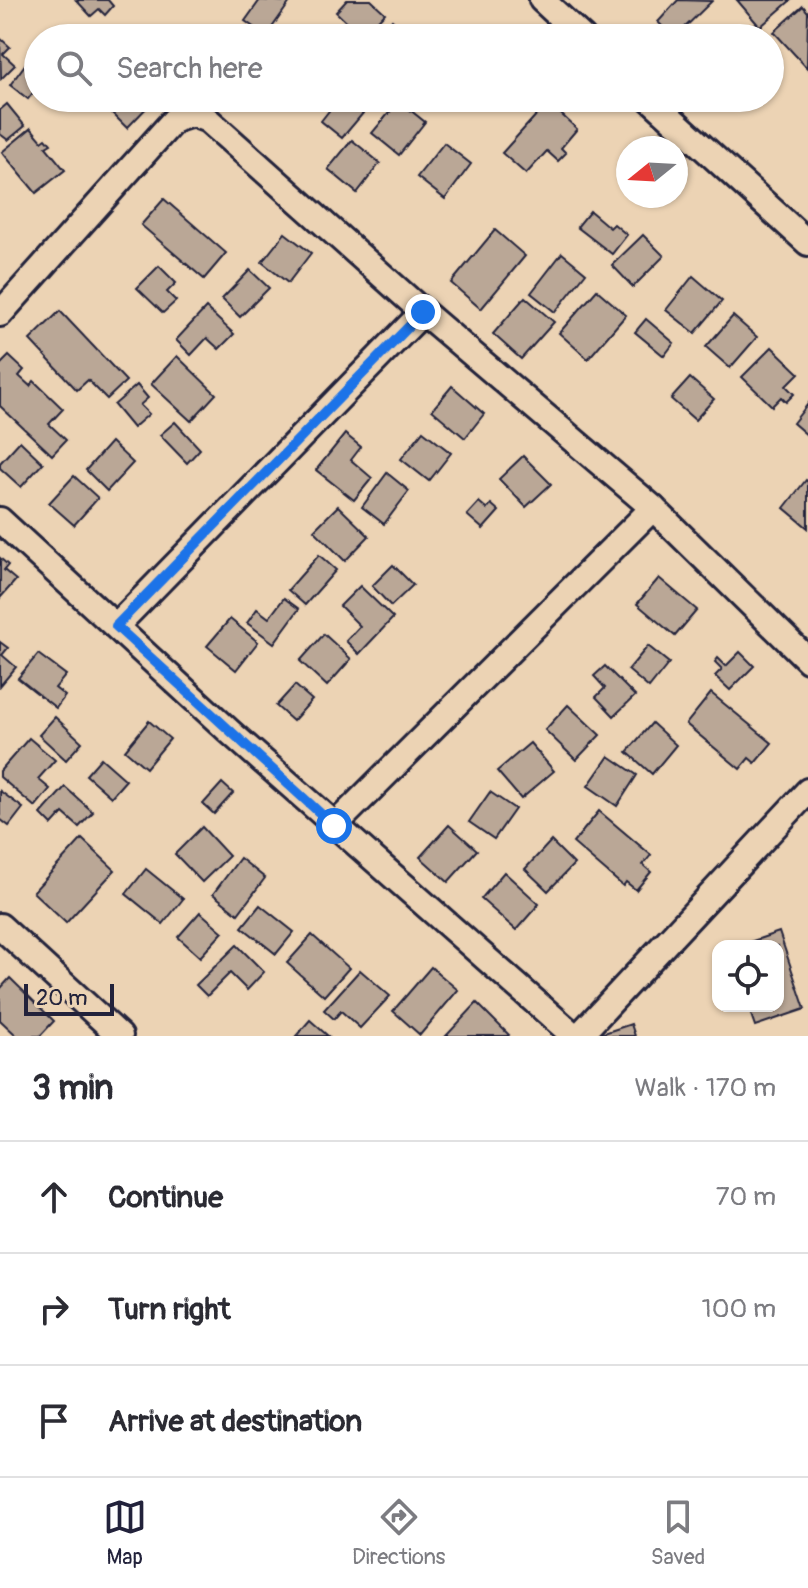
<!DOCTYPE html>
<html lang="en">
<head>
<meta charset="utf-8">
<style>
	:root { --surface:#fff; --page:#f7f7f7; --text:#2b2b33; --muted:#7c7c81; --line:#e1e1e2; --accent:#22223b }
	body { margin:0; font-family:Pangolin,sans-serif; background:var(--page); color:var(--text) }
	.controls { position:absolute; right:24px; bottom:24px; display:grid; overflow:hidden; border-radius:16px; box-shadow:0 2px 6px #0004 }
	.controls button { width:72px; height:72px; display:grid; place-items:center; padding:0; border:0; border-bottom:2px solid var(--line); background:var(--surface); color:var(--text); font:40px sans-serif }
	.compass { position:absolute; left:616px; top:136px; width:72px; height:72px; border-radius:50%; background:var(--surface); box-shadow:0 2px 6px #0004; rotate:252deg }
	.scale { position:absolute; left:24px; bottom:20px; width:90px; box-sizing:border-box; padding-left:8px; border:4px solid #22223b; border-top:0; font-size:22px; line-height:28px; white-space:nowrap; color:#22223b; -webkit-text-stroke:6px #ecd3b4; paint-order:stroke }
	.stop { position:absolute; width:24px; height:24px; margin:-18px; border:6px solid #1a73e8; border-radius:50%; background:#fff }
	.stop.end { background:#1a73e8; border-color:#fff; box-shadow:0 2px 8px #0008 }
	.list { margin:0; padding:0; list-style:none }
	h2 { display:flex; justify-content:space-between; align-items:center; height:104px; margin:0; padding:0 32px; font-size:34px }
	h2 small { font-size:26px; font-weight:400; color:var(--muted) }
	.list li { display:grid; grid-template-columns:52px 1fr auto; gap:24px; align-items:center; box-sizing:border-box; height:112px; padding:0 32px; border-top:2px solid var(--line) }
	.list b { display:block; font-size:30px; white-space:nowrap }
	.list em { font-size:26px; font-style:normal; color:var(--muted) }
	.icon { flex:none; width:44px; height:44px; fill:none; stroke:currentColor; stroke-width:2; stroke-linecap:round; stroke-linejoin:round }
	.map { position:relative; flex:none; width:808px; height:1036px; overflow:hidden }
	.search { position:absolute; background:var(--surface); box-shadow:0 2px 6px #0004; left:24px; right:24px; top:24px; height:88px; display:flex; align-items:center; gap:20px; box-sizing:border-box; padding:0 28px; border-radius:44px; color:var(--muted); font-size:30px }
	.sheet { height:440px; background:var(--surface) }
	nav { display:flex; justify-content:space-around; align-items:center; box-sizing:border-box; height:112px; border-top:2px solid var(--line); background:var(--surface); font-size:22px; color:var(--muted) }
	nav a { display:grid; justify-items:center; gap:4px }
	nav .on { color:var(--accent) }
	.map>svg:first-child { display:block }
	.building { fill:#baa796; stroke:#22223b; stroke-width:2 }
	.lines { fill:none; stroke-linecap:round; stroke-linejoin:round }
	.street-casing { stroke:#22223b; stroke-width:30 }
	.street { stroke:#ecd3b4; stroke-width:24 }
	.route { stroke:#1a73e8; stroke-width:10 }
</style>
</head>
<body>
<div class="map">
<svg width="808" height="1036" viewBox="0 0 808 1036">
	<rect width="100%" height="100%" fill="#ecd3b4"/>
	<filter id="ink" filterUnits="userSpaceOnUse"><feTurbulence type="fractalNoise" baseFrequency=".0125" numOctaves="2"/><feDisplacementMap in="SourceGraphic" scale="16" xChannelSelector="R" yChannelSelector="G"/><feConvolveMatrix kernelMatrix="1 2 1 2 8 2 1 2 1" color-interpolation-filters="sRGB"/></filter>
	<g filter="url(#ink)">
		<!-- building -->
		<g class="building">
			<polygon points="76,0 108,0 113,6 105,15 99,9 91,16"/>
			<polygon points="260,0 290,2 266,36 245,21"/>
			<polygon points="347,0 371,0 385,13 362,37 336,12"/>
			<polygon points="678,0 712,1 674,38 658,22"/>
			<polygon points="737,0 791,0 760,27"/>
			<polygon points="803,6 808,12 807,68 774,32"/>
			<polygon points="392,20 413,38 377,38"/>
			<polygon points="0,38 10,47 3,54 15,65 1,79"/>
			<polygon points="27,62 38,70 38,86 28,99 10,85"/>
			<polygon points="103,98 156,98 127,128 100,101"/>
			<polygon points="339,98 361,98 370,105 342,138 321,121"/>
			<polygon points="399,101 425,122 399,155 372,133"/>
			<polygon points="548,102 577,129 561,148 566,153 558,161 547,151 526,174 502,153"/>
			<polygon points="7,104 25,126 8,140 0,134 0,110"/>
			<polygon points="31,128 42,141 46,138 51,144 46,147 65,170 36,193 2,152"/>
			<polygon points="352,140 380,163 357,193 328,169"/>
			<polygon points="444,143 471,164 445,199 417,177"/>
			<polygon points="164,199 226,253 204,279 141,225"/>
			<polygon points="590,211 610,228 614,224 627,235 612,254 577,227"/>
			<polygon points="495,230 525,256 481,309 451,283"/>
			<polygon points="285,233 311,253 288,283 262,262"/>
			<polygon points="643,235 664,256 633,287 612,265"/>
			<polygon points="562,253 586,273 555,312 531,293"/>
			<polygon points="159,266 176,283 167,292 176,301 163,313 137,288"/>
			<polygon points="250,270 269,288 240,317 222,299"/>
			<polygon points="693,276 722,301 695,333 666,310"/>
			<polygon points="597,290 626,315 588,359 559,333"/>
			<polygon points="525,297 554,322 521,359 493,334"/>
			<polygon points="206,308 234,334 219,349 207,338 191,355 176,340"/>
			<polygon points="60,311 126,381 107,399 88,380 77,390 30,340"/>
			<polygon points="733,316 757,337 730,368 706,347"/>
			<polygon points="646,319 674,343 664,356 635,332"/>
			<polygon points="772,347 799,373 786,386 794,394 786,402 781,397 772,406 742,377"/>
			<polygon points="9,356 24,370 19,376 30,386 34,381 63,409 49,424 66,440 52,455 0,406 0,365"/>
			<polygon points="177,356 216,394 191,421 151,384"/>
			<polygon points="690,378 714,399 695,420 671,399"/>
			<polygon points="137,385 148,398 140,405 149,414 133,428 114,405"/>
			<polygon points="452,386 484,414 465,438 432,410"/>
			<polygon points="808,404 808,436 793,423"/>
			<polygon points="175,422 200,449 187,463 160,435"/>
			<polygon points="423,431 451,453 429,481 401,459"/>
			<polygon points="345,434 361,447 351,460 372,478 354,500 316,470"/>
			<polygon points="20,441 43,463 21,487 0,468 0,463"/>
			<polygon points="111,442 133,463 107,491 86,470"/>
			<polygon points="523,456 551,484 526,507 499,479"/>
			<polygon points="387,473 409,491 384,524 362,507"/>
			<polygon points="74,476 98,498 74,525 49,503"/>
			<polygon points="806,480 808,482 808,528 784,508"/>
			<polygon points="479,502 487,509 491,504 499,511 483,529 467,515"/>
			<polygon points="338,506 369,536 345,561 314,530"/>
			<polygon points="319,555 336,570 305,605 288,590"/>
			<polygon points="0,558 8,565 4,570 16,580 0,598"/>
			<polygon points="393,565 413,585 391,606 372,586"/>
			<polygon points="659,578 697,610 675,636 637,604"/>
			<polygon points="360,586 393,618 359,654 346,641 360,626 340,606"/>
			<polygon points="284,598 299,609 274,643 247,623 257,609 269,618"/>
			<polygon points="230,619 258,642 236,670 207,646"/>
			<polygon points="324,634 351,659 327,686 300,661"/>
			<polygon points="0,642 8,648 2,655 16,667 0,686"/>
			<polygon points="648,646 669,663 649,688 628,670"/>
			<polygon points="740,652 754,666 730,690 715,676 722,669 715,662 718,658 726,666"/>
			<polygon points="38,654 66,675 55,688 65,696 56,708 18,678"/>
			<polygon points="605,666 635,696 614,716 596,697 605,688 594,676"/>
			<polygon points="295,685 312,700 293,721 276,706"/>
			<polygon points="711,693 772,743 755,763 749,758 740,769 686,724"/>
			<polygon points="568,705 600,735 576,760 545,730"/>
			<polygon points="55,717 82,742 66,760 39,735"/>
			<polygon points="149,721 170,739 146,768 125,750"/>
			<polygon points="652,723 676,745 652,774 627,752"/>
			<polygon points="29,738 55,760 38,779 50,789 35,807 0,777 0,771"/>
			<polygon points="530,743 554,771 521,799 497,771"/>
			<polygon points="609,756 637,775 617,806 588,786"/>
			<polygon points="101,758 126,780 111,797 86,775"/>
			<polygon points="222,783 233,793 214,814 203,804"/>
			<polygon points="65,787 93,812 79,827 63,813 52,825 41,814"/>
			<polygon points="0,791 23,808 9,826 0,819"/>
			<polygon points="490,792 515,809 494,839 469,822"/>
			<polygon points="599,811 651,855 643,865 651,872 636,890 626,882 623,886 573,843"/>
			<polygon points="449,825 477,850 448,882 420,857"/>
			<polygon points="202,827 229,856 202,882 175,854"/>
			<polygon points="82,839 115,870 66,923 33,892"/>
			<polygon points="551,841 574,864 548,891 525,869"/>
			<polygon points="240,858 265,878 238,914 213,894"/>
			<polygon points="146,869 183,899 163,924 126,894"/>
			<polygon points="504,872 539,904 516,930 481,899"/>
			<polygon points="260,905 294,932 276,954 242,927"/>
			<polygon points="200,912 223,932 200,957 178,937"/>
			<polygon points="779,932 805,1009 755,1026 748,1006 778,1006 778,946 738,946"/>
			<polygon points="312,935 349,968 324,996 287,963"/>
			<polygon points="237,945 264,972 247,990 230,973 207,996 196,985"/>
			<polygon points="431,967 458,990 420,1035 393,1011"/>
			<polygon points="360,970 390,996 360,1028 341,1011 334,1019 324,1010"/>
			<polygon points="10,978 54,1021 40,1036 17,1036 0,1020 0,989"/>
			<polygon points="477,1003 509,1035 508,1036 446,1036"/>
			<polygon points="310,1020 328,1036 296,1036"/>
			<polygon points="631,1024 635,1036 595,1036"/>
		</g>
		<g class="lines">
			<defs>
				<g id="street">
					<polyline points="542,0 583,38"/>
					<polyline points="649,98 808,243"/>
					<polyline points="0,314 174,120 192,114 208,120 423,312 653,508 808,660"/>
					<polyline points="0,520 230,732 574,1036"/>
					<polyline points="116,626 423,312"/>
					<polyline points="334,826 653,508"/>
					<polyline points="0,926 120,1036"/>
					<polyline points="579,1036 808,791"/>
				</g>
			</defs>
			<!-- street casing -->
			<use href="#street" class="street-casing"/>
			<!-- street -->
			<use href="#street" class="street"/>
		</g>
	</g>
	<g class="lines" filter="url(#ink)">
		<!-- route -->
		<polyline class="route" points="334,826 116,626 423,312"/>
	</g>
</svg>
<div class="controls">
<button><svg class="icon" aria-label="locate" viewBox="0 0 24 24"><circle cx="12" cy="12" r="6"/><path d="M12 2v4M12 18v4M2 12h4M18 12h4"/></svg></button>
</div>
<svg class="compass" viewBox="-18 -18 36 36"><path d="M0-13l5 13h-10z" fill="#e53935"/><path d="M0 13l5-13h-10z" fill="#7c7c81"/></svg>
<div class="scale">20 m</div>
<div class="stop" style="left:334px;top:826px"></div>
<div class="stop end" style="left:423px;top:312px"></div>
<div class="search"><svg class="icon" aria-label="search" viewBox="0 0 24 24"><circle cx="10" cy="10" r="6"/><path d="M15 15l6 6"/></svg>Search here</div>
</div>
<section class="sheet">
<h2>3 min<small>Walk · 170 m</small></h2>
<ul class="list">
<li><svg class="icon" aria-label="ahead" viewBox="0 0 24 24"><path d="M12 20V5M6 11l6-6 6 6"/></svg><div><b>Continue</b></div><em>70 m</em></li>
<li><svg class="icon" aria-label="right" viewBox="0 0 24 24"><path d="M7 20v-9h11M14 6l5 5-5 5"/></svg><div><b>Turn right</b></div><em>100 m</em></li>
<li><svg class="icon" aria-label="arrive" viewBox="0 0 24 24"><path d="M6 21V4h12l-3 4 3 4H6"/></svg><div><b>Arrive at destination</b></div></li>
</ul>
</section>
<nav>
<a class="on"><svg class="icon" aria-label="map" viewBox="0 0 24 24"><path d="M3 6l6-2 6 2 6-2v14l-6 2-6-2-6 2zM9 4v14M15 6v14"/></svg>Map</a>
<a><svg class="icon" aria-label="directions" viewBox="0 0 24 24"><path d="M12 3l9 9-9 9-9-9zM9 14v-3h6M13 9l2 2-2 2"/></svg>Directions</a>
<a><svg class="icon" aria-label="saved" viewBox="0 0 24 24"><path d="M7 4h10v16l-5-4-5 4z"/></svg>Saved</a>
</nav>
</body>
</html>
